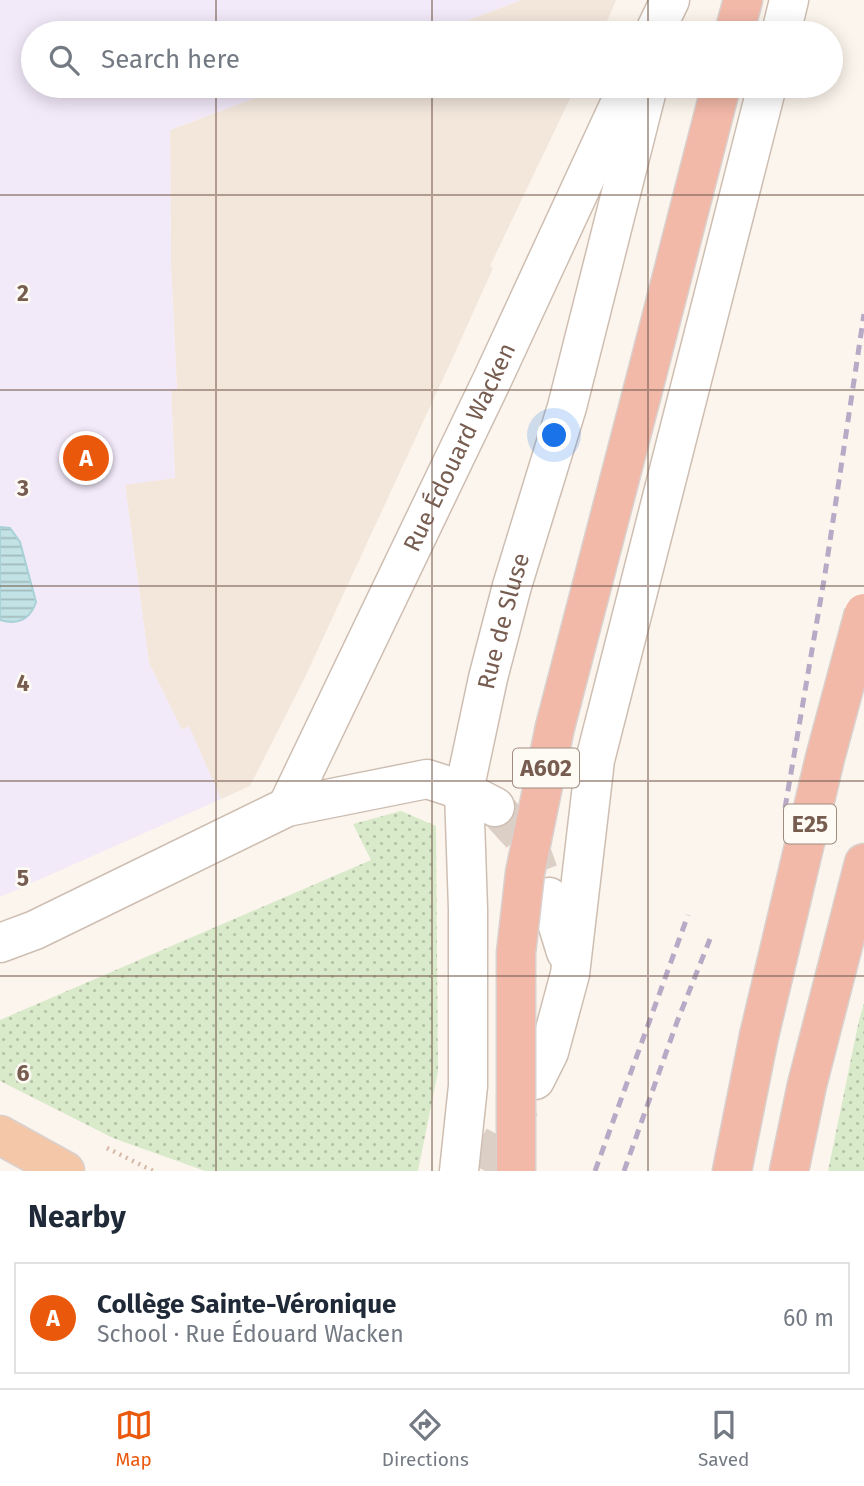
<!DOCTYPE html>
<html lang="en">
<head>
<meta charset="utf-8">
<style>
	:root { --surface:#fff; --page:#f6f6f7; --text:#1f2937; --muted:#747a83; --line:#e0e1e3; --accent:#ea580c }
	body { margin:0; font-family:"Fira Sans",sans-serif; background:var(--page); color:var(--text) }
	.you { position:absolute; left:555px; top:436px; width:24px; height:24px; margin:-18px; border:5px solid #fff; border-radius:50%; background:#1a73e8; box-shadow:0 0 0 10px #1a73e833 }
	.badge { display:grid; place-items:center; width:46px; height:46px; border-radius:50%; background:var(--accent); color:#fff; font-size:23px; font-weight:700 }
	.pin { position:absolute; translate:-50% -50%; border:4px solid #fff; box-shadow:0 2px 7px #0006 }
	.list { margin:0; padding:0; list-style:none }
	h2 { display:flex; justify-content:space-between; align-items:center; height:91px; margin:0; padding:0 28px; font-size:30px }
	h2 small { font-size:23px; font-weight:400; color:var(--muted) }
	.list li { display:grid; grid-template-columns:46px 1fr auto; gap:21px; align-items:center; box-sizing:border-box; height:112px; margin:0 14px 14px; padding:0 14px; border:2px solid var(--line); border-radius:0px }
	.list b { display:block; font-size:26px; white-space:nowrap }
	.list p { margin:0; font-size:23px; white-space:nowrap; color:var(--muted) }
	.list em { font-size:23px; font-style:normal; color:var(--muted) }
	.icon { flex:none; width:38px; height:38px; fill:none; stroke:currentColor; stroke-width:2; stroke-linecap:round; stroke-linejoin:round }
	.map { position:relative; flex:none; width:864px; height:1171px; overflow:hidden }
	.search { position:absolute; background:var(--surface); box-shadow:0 4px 18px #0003; left:21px; right:21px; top:21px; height:77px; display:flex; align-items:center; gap:18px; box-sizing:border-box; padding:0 24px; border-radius:38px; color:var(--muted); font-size:26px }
	.sheet { height:217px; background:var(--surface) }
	nav { display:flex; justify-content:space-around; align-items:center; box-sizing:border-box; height:98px; border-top:2px solid var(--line); background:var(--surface); font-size:19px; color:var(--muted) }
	nav a { display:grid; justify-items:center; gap:4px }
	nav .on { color:var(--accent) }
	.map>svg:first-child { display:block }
	.residential { fill:#f3e7dc }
	.education { fill:#f2e9f9 }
	.grass { fill:url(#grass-dots) }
	.water { fill:url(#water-rules); stroke:#a8d2d7; stroke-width:2 }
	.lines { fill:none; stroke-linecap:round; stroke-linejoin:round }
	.minor-tunnel { stroke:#dbcfc6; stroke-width:38; stroke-dasharray:38 19; stroke-linecap:butt }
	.minor-casing { stroke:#cebeb2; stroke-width:41 }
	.trunk-casing { stroke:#d9d1ce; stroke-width:41 }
	.motorway-casing { stroke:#d9d1ce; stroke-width:41 }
	.path { stroke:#d6b8a8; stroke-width:4.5; stroke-dasharray:2 5; stroke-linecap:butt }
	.minor { stroke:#fff; stroke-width:38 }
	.trunk { stroke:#f4c7a9; stroke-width:38 }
	.motorway { stroke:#f2b8a8; stroke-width:38 }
	.rail { stroke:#b8aac7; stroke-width:5; stroke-dasharray:10 7; stroke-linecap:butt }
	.motorway-bridge-casing { stroke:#d9d1ce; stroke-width:41; stroke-linecap:butt }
	.motorway-bridge { stroke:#f2b8a8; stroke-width:38 }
	.grid { fill:none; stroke:#775c50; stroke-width:2; stroke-opacity:0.55 }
	.labels { text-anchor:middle; stroke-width:5; stroke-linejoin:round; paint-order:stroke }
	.shield { fill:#fefaf4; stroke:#a08b81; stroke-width:2 }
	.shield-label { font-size:23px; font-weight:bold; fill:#775c50 }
	.street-label { font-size:24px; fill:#775c50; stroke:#fefaf4 }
	.grid-label { font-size:23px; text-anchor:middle; font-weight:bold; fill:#775c50; stroke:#fefaf4; stroke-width:5; stroke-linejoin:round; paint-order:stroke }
</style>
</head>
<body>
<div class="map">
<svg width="864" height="1171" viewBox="0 0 864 1171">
	<defs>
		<pattern id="grass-dots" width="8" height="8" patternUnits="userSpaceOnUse" patternTransform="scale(1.75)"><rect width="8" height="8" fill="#d9eacb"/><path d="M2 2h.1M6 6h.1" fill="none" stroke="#b5c1a7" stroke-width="1.8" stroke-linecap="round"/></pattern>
		<pattern id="water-rules" width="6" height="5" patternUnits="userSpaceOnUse" patternTransform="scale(1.75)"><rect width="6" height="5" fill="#c2e2e5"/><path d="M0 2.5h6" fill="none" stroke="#a2babc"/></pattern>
	</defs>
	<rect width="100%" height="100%" fill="#fcf5ed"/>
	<!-- residential -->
	<g class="residential">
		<polygon points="521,0 616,0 602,33 435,33"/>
		<polygon points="287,86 576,86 490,266 493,268 454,355 306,675 250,786 221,799 189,727 182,730 149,663 125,484 175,478 171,390 177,389 171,265 170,130"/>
	</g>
	<!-- education -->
	<polygon class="education" points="0,0 521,0 435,33 33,33 33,86 287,86 170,130 171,265 177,390 171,390 175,478 125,485 149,663 182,730 189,726 221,799 0,897"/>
	<!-- grass -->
	<g class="grass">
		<polygon points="401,811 436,826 438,1071 418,1171 205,1171 113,1138 0,1081 0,1020 371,860 353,824"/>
		<polygon points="864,1003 864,1171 828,1171 859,1020"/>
	</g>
	<!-- water -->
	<path class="water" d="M 0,527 L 10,528 L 20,542 L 36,602 C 30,620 17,625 0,620 Z"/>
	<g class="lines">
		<!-- minor-tunnel -->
		<g class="minor-tunnel">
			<polyline points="495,807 529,844 539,872"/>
			<polyline points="485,1171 521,1105"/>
		</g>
		<defs>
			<g id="minor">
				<polyline points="654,33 670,0"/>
				<polyline points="781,33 789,0"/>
				<path id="s1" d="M 287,807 L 493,378 L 628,86"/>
				<polyline points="549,897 566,952"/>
				<polyline points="0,943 35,930 287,807 427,779 464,791 495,807"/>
				<polyline points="535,1080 549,1052 570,974 595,760 767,86"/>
				<path id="s2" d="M 459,1171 L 468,1086 L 468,909 L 464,791 L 488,678 L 512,586 L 567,407 L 648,86"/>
			</g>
			<polyline id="trunk" points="0,1135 65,1171"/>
			<g id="motorway">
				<polyline points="734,33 743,0"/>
				<polyline points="647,374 721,86"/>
				<polyline points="732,1171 759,1036"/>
				<polyline points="789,1171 807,1085 864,863"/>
			</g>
		</defs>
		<!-- minor casing -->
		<use href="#minor" class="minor-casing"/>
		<!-- trunk casing -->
		<use href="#trunk" class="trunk-casing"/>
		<!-- motorway casing -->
		<use href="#motorway" class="motorway-casing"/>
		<!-- path -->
		<polyline class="path" points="107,1148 153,1171"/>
		<!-- minor -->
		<use href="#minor" class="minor"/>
		<!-- trunk -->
		<use href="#trunk" class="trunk"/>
		<!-- motorway -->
		<use href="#motorway" class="motorway"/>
		<!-- rail -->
		<g class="rail">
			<polyline points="785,808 825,574 864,314"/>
			<polyline points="595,1171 688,915"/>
			<polyline points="624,1171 677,1022 710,939"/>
		</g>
		<defs>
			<g id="motorway-bridge">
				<polyline points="759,1036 825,758 864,613"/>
				<polyline points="516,1171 516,953 525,873 555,727 647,374"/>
			</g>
		</defs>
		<!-- motorway-bridge casing -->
		<use href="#motorway-bridge" class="motorway-bridge-casing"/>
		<!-- motorway-bridge -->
		<use href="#motorway-bridge" class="motorway-bridge"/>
	</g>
	<!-- grid -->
	<path class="grid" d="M 216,0 L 216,33M 432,0 L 432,33M 648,0 L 648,33M 216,86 L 216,1171M 432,86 L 432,1171M 648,86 L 648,1171M 0,195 L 864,195M 0,390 L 864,390M 0,586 L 864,586M 0,781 L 864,781M 0,976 L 864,976"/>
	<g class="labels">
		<!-- shield labels -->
		<g class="shield">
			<rect x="513" y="748.5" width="66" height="39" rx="5"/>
			<rect x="784" y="804.5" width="52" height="39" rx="5"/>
		</g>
		<g class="shield-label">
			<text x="546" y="776">A602</text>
			<text x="810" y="832">E25</text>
		</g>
		<!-- street labels -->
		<g class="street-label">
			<text dy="8" stroke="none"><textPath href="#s1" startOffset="399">Rue Édouard Wacken</textPath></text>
			<text dy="8" stroke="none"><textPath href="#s2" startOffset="555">Rue de Sluse</textPath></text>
		</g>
	</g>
	<g class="grid-label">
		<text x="23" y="301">2</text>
		<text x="23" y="496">3</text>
		<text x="23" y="691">4</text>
		<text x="23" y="886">5</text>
		<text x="23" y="1081">6</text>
	</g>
</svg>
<div class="you"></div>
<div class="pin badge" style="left:86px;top:458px">A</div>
<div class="search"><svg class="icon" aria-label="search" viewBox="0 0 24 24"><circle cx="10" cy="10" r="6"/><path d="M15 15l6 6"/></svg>Search here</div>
</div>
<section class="sheet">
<h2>Nearby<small></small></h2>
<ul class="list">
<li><span class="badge">A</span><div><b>Collège Sainte-Véronique</b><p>School · Rue Édouard Wacken</p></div><em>60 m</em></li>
</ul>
</section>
<nav>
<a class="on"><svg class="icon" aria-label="map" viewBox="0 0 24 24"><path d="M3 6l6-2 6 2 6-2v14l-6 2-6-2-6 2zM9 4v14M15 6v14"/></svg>Map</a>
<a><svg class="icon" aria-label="directions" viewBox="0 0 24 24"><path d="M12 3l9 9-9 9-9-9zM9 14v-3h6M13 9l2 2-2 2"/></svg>Directions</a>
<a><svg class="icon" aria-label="saved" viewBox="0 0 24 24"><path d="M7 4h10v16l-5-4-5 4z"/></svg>Saved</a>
</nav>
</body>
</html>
